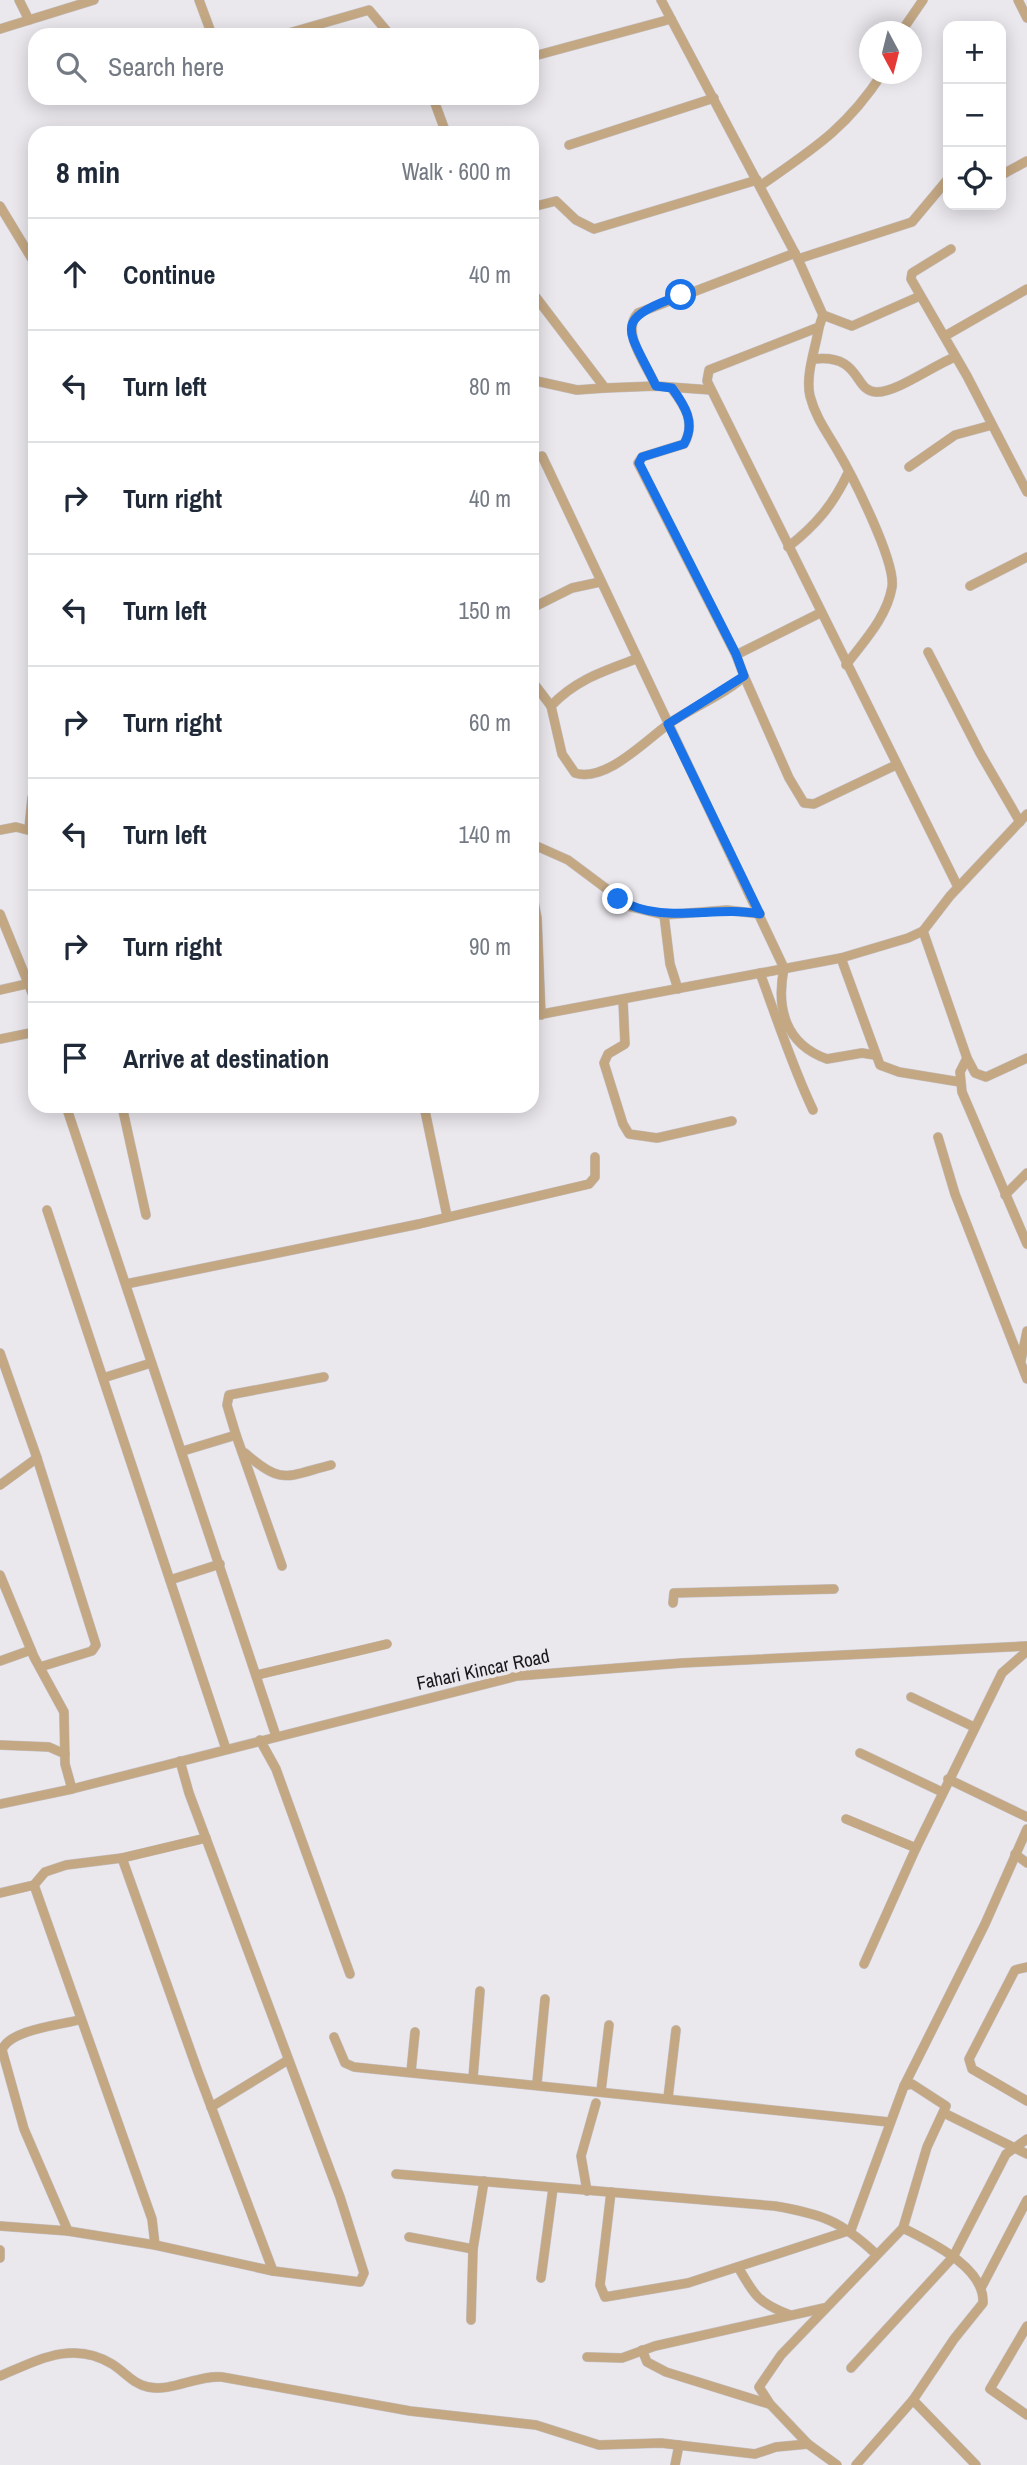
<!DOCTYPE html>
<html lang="en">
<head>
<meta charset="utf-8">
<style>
	:root { --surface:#fff; --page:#f6f6f7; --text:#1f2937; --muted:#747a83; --line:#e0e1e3 }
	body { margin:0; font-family:"Archivo Narrow",sans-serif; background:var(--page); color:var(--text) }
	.controls { position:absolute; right:21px; top:21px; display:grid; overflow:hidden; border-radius:14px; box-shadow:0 4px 18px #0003 }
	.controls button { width:63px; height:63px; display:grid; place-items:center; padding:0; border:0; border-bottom:2px solid var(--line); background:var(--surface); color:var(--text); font:35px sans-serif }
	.compass { position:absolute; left:859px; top:21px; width:63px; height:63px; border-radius:50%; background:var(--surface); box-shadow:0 4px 18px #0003; rotate:173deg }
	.stop { position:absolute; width:21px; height:21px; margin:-16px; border:5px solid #1a73e8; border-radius:50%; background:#fff }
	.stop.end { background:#1a73e8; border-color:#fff; box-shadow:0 2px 7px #0008 }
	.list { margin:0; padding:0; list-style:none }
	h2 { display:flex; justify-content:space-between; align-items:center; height:91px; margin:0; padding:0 28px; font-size:30px }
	h2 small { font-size:23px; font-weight:400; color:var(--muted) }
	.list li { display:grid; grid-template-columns:46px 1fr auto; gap:21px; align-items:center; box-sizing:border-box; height:112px; padding:0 28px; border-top:2px solid var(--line) }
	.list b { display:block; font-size:26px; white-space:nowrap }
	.list em { font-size:23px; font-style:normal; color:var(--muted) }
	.icon { flex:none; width:38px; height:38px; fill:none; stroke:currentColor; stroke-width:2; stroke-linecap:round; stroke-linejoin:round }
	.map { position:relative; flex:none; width:1027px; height:2465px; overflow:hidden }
	.search { position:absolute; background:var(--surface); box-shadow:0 4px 18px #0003; left:28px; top:28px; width:511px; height:77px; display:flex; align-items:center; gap:18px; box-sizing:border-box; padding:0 24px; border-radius:21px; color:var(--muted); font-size:26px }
	.panel { position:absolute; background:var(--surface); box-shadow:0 4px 18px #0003; left:28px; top:126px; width:511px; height:987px; border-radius:21px }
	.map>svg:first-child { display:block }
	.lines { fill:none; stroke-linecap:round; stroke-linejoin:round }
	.minor-casing { stroke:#c4c2c7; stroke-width:10 }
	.minor { stroke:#c4a884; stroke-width:9 }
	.route { stroke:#1a73e8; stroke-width:9 }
	.labels { text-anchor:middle; stroke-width:7; stroke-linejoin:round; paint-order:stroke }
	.street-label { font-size:19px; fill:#19181a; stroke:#eae7ed }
</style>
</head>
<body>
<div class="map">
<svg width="1027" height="2465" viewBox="0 0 1027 2465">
	<rect width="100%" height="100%" fill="#eae7ed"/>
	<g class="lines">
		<defs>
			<g id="minor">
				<polyline points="19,0 29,20"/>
				<polyline points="199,0 212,35"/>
				<polyline points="661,0 798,259 823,315 819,327 709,370 707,381 958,887"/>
				<polyline points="1018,0 1027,18"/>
				<polyline points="0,29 94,0"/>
				<polyline points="901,32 923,0"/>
				<polyline points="282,35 369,10 390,35"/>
				<polyline points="538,55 671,19"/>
				<polyline points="433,98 446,133"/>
				<polyline points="569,145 714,98"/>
				<polyline points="1005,173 1027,161"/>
				<path d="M 760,186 C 813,149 846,129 882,74"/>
				<polyline points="0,206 35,264"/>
				<polyline points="532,207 556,201 576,220 594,229 757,180"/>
				<polyline points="951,249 912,273 911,279 967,376 1027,492"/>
				<polyline points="798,259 912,222 948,179"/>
				<polyline points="532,292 605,388 656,386 711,390"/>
				<polyline points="823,315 852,326 920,296"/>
				<path d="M 819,327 C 816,347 805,375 810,396 C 815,416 826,431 836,448 C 851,473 896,561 892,587 C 887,617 864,641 846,665"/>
				<polyline points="945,336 1027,289"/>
				<path d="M 814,359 C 862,354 853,391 876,392 C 896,393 934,365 955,357"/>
				<polyline points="532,380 577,390 605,388"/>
				<path d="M 656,386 C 647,366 620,332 638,313 L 795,253"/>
				<path d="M 542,456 L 784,968 C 776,1008 785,1044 827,1059 L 862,1053 L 875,1055"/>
				<polyline points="909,467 955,435 992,425"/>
				<path d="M 788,547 C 816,525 833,505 848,473"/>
				<polyline points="970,586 1027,557"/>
				<polyline points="532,608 572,588 600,582"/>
				<polyline points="928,652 980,753 1020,822"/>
				<polyline points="736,655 820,613"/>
				<polyline points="744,676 789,778 804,803 814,804 896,765"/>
				<path d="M 532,681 L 551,706 L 562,754 L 575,773 C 606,783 647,739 670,723 C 688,710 731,691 744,676 L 736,655 L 638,463 L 642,457 L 684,444 C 696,423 685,406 672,389"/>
				<path d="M 551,706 C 575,680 604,671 636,659"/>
				<polyline points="29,829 32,798 35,792"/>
				<polyline points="0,830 16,827 35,832"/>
				<polyline points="532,844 568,860 631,907 664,915 727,910 760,914"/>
				<polyline points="532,892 537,918 541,1015"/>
				<polyline points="0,914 35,1000"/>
				<polyline points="664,915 670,964 678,989"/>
				<polyline points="923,931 967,1058 975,1073 986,1077 1027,1058"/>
				<polyline points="841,958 880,1065 899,1072 960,1082"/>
				<path d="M 760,973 C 777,1019 792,1066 813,1110"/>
				<polyline points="0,990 35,982"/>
				<polyline points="623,1000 625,1044 608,1054 604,1063 623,1124 629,1134 657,1138 732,1121"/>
				<polyline points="532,1016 841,958 908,938 923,931 950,896 1027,814"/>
				<polyline points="0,1039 35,1032"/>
				<polyline points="967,1058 960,1072 962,1092 1027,1244"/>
				<polyline points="66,1106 276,1736"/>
				<polyline points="122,1106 146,1215"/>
				<polyline points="424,1106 447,1216"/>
				<polyline points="938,1137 955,1194 1027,1379"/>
				<polyline points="1005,1195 1027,1173"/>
				<polyline points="47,1210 226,1749"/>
				<polyline points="126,1284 419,1224 589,1184 595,1177 595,1157"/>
				<polyline points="0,1353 37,1458 96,1645 92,1651 40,1667"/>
				<polyline points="1021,1360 1027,1331"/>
				<polyline points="103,1378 151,1363"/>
				<polyline points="236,1435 227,1405 229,1395 324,1377"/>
				<polyline points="183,1451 236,1435 282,1566"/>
				<path d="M 245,1453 C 282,1486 287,1476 331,1465"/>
				<polyline points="0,1485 37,1458"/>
				<polyline points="0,1575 34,1657 64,1712 65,1764 72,1789"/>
				<polyline points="170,1580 220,1564"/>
				<polyline points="673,1603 674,1593 834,1589"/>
				<polyline points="0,1661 31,1650"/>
				<polyline points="257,1675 387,1644"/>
				<polyline points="911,1697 974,1727"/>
				<polyline points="260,1740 276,1769 350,1974"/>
				<polyline points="0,1745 49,1747 65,1754"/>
				<polyline points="860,1753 942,1792"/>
				<polyline points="948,1779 1027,1817"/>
				<polyline points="0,1804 72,1789 517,1676 682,1663 1027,1646"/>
				<polyline points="846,1819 916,1848"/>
				<polyline points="1015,1854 1027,1863"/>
				<polyline points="122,1858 198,2072 273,2271"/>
				<polyline points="34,1885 152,2219 155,2245"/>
				<polyline points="0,1893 34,1885 45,1872 66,1865 122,1858 206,1838"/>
				<polyline points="864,1964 916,1848 1002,1673 1027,1651"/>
				<polyline points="1027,1967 1015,1970 969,2059 972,2069 1027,2101"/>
				<polyline points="334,2037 345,2063 354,2067 889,2122"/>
				<polyline points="411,2072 415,2032"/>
				<polyline points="473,2078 480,1991"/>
				<polyline points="537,2083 545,1999"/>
				<polyline points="601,2091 609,2025"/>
				<polyline points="668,2098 676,2030"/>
				<polyline points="211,2107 288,2060"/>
				<polyline points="944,2113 1027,2154"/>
				<path d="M 396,2174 L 775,2206 C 822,2214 841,2221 876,2254"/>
				<polyline points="587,2191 581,2156 596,2103"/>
				<polyline points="611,2192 600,2285 605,2297 688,2283 851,2230 904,2086 985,1924 1027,1829"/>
				<polyline points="0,2226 68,2231 155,2245 273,2271 360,2282 364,2273 340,2197 189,1793 180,1761"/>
				<path d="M 68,2231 L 24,2129 L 2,2050 C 9,2030 59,2025 79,2020"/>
				<polyline points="409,2237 473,2249"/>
				<polyline points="0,2250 0,2258"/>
				<path d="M 738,2267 C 754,2295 758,2303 790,2315"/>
				<polyline points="541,2278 553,2188"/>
				<polyline points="981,2288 1027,2200"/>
				<polyline points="471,2320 473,2249 484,2181"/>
				<polyline points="1027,2326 990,2389 1027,2415"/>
				<polyline points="642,2350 647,2362 666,2372 769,2404"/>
				<polyline points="587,2357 622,2358 655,2346 824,2308"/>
				<polyline points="851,2368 953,2257 1006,2154 1027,2139"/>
				<path d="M 0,2376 C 38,2360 73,2340 112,2364 C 125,2372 133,2384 148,2387 C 172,2392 197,2375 222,2377 L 410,2411 L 536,2425 L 599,2445 L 661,2443 L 755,2454 L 776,2447 L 808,2444 L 837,2465"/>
				<polyline points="913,2400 976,2465"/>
				<polyline points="808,2444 770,2404 759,2387 781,2355 903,2228 927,2147 946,2106 912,2084 904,2086"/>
				<polyline points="675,2465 679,2445"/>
				<path d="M 856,2465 L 913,2400 L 954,2339 L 983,2303 C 985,2267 930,2242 903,2228"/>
			</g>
		</defs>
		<!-- minor casing -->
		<use href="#minor" class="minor-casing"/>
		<!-- minor -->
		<use href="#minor" class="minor"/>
	</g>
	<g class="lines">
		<!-- route -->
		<path class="route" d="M 618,899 C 663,926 711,905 760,914 L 668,724 L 744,676 L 736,654 L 639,463 L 642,457 L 684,444 C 696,423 685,406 672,388 L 656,386 C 628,327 610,321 681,295"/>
	</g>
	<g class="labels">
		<!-- street labels -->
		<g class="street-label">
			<text transform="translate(483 1669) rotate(-12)" y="7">Fahari Kincar Road</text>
		</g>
	</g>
</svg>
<div class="controls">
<button>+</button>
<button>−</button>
<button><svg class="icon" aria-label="locate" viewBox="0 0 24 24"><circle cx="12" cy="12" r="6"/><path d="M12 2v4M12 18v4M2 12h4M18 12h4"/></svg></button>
</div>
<svg class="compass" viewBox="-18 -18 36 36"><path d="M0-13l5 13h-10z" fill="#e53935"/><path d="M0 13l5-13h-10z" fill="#747a83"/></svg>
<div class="stop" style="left:681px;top:295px"></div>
<div class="stop end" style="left:618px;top:899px"></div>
<div class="search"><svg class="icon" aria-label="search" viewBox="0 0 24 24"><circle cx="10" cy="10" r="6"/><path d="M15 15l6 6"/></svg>Search here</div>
<section class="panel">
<h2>8 min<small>Walk · 600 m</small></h2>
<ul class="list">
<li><svg class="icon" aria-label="ahead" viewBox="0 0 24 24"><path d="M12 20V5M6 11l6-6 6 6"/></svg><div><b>Continue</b></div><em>40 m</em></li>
<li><svg class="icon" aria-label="left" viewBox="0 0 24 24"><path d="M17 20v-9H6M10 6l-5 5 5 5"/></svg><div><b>Turn left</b></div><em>80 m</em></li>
<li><svg class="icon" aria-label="right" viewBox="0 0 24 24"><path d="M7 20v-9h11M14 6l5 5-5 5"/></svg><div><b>Turn right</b></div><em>40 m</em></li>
<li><svg class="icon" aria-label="left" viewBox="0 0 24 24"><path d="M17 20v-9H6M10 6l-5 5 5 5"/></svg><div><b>Turn left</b></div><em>150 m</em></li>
<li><svg class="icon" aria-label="right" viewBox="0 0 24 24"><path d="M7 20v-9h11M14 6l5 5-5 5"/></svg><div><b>Turn right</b></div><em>60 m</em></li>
<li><svg class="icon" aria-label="left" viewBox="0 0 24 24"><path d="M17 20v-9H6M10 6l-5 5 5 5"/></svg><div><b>Turn left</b></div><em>140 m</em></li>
<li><svg class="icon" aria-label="right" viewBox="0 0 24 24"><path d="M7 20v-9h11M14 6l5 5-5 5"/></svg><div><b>Turn right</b></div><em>90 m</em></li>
<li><svg class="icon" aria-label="arrive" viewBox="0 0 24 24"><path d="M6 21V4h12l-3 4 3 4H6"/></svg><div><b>Arrive at destination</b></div></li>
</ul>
</section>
</div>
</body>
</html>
